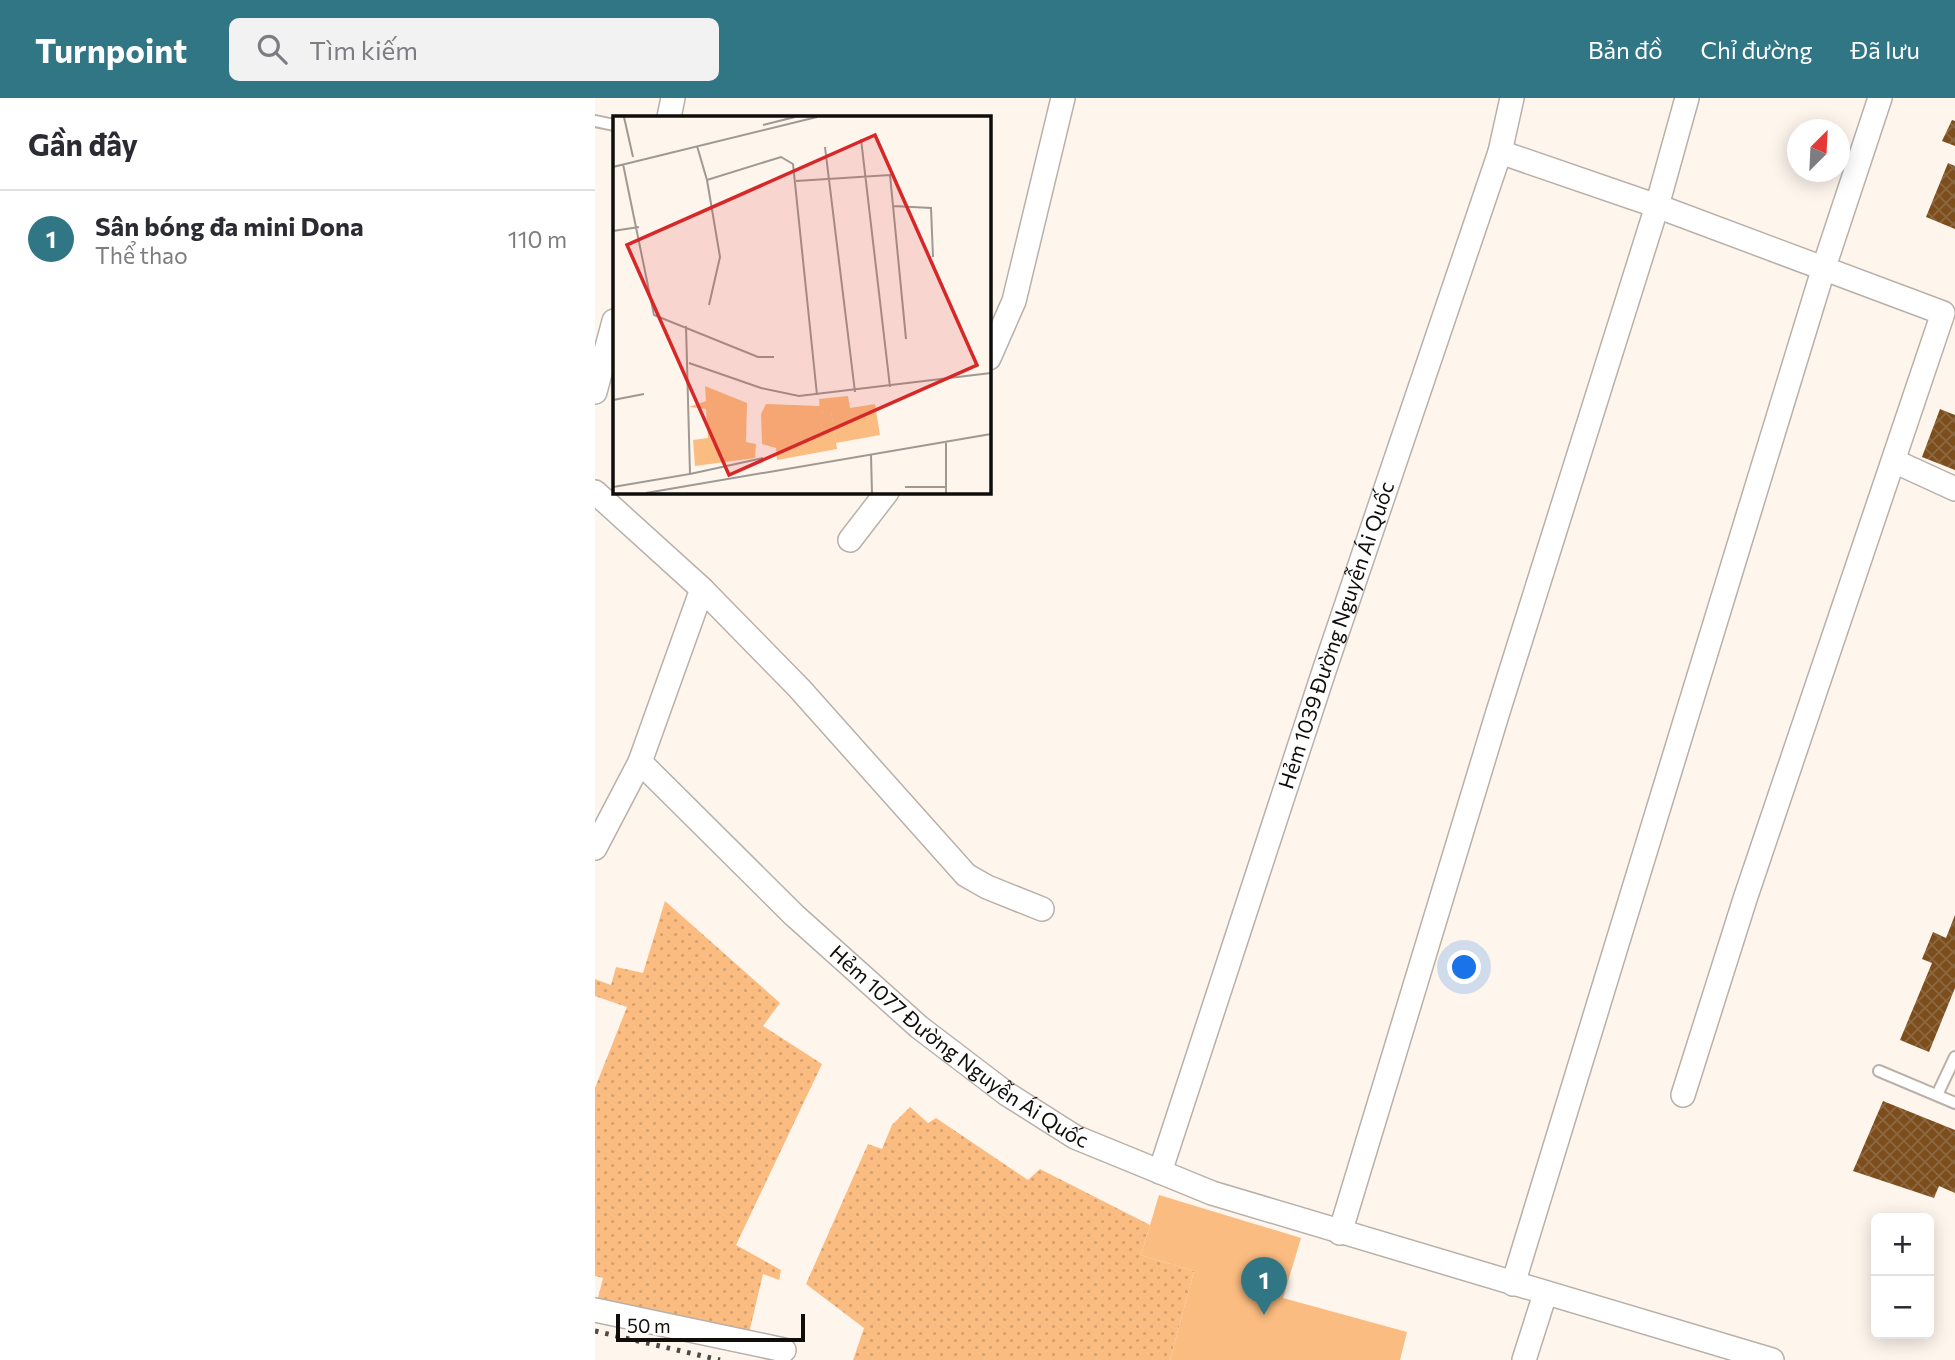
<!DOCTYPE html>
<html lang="vi">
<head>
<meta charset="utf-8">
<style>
	:root { --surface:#fff; --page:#f2f2f3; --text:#2b2b33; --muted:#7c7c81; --line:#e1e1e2; --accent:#317684 }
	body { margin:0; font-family:Commissioner,sans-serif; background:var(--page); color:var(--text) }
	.controls { position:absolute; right:21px; bottom:21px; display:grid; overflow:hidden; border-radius:10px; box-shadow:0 4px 18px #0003 }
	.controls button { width:63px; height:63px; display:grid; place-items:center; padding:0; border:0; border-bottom:2px solid var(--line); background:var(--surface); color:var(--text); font:35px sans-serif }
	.compass { position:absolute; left:1192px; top:21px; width:63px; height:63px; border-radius:50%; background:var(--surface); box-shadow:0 4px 18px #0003; rotate:24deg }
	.scale { position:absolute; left:21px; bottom:18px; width:189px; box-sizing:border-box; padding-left:7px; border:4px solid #100e0b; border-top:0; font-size:19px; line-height:24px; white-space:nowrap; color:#100e0b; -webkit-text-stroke:5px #fff; paint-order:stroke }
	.you { position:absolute; left:870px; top:870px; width:24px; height:24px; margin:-18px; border:5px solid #fff; border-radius:50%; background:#1a73e8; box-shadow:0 0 0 10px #1a73e833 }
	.badge { display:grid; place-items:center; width:46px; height:46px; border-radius:50%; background:var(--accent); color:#fff; font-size:23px; font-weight:700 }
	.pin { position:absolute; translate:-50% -58px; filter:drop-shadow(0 2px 4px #0008) }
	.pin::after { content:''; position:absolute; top:37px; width:24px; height:21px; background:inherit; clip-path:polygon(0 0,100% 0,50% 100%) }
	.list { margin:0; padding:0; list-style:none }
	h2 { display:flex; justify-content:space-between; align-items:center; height:91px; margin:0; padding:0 28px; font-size:30px }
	h2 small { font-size:23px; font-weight:400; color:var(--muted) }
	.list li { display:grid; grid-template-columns:46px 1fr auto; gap:21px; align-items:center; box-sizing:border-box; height:98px; padding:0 28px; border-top:2px solid var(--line) }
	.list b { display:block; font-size:26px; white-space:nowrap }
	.list p { margin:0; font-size:23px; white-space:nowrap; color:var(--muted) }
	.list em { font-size:23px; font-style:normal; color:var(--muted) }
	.icon { flex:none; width:38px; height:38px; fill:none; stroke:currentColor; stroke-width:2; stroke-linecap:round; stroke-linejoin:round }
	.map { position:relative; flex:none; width:1360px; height:1262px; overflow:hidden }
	header { display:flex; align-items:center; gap:42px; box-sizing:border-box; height:98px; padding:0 35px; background:var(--accent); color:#fff }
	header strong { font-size:33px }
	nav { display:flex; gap:38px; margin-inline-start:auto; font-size:24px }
	.search { width:490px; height:63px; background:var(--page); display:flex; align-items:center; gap:18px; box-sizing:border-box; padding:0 24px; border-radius:10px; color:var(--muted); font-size:26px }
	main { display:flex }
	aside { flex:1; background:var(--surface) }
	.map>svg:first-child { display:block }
	.grass { fill:url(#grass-dots) }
	.park { fill:#fbbc81 }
	.building { fill:url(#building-cross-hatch) }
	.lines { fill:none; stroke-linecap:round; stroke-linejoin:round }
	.lane-casing { stroke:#b8b0a9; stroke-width:14 }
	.street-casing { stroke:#b8b0a9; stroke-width:26 }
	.lane { stroke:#fff; stroke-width:10 }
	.street { stroke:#fff; stroke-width:23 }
	.rail { stroke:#4d4945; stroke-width:5; stroke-dasharray:3.5 7; stroke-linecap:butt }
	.labels { text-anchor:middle; stroke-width:7; stroke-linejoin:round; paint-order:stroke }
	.street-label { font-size:21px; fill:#100e0b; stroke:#fff }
	.inset-road { fill:none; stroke:#9f9993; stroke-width:2 }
	.view { fill:#d62828; fill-opacity:0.15; stroke:#d62828; stroke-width:3.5 }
	.inset-edge { fill:none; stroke:#100e0b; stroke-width:3.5 }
</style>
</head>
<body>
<header>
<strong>Turnpoint</strong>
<div class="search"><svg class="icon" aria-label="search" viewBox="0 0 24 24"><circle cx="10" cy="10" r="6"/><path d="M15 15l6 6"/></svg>Tìm kiếm</div>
<nav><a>Bản đồ</a><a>Chỉ đường</a><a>Đã lưu</a></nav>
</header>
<main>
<aside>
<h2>Gần đây<small></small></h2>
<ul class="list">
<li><span class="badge">1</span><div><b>Sân bóng đa mini Dona</b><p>Thể thao</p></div><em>110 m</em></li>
</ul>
</aside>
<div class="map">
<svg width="1360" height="1262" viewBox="0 0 1360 1262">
	<defs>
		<pattern id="grass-dots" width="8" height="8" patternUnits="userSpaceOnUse" patternTransform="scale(1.75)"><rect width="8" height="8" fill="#fbbc81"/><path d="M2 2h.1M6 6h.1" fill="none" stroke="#d6a06e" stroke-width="1.8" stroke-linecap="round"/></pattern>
		<pattern id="building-cross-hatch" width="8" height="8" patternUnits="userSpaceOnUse" patternTransform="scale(1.75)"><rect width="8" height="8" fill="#7d4e1c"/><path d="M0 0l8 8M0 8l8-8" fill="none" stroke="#8c6842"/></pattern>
	</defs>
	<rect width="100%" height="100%" fill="#fef5ed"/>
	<!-- grass -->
	<g class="grass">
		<polygon points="70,803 185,905 168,928 227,966 141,1147 186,1172 184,1182 168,1176 154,1235 2,1204 8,1180 0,1178 0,990 32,909 0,898 0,881 16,887 21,869 48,875"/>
		<polygon points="315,1009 333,1025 341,1020 433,1082 445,1071 555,1127 546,1157 599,1173 575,1262 258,1262 269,1230 211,1186 273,1046 287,1051 297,1027"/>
	</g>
	<!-- park -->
	<polygon class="park" points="564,1097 706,1140 688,1200 812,1234 805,1262 575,1262 599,1173 546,1157"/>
	<!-- building -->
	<g class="building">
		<polygon points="1357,22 1360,23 1360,48 1347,43"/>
		<polygon points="1353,65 1360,68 1360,131 1331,119"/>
		<polygon points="1345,311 1360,317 1360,372 1327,359"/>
		<polygon points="1360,817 1360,890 1334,954 1305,942 1337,865 1327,861 1338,834 1351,840"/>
		<polygon points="1288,1003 1360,1032 1360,1095 1344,1088 1339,1100 1258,1073"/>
	</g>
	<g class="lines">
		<defs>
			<g id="lane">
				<polyline points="0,23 19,27"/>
				<polyline points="1284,973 1360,1005"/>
				<polyline points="1342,997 1360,959"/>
			</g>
			<g id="street">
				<polyline points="74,19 78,0"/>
				<polyline points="905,54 1062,108 1348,215 1150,801 1088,997"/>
				<polyline points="394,260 419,203 468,0"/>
				<polyline points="0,294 19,223"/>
				<polyline points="1299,363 1360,391"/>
				<polyline points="0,394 107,491 204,590 371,777 392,789 447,811"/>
				<polyline points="255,442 292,394"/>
				<path id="s1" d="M 45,664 L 199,817 L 324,929 L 412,996 L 480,1039 L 617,1095 L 1177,1262"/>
				<polyline points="0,750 45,664 107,491"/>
				<path id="s2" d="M 565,1074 L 730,570 L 905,54 L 917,0"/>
				<polyline points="745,1135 902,617 1062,108 1092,0"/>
				<polyline points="918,1186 1229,169 1285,0"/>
				<polyline points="0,1212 189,1252"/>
				<polyline points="929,1262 950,1196"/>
			</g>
		</defs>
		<!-- lane casing -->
		<use href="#lane" class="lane-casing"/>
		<!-- street casing -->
		<use href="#street" class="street-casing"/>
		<!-- lane -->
		<use href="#lane" class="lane"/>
		<!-- street -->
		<use href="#street" class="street"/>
		<!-- rail -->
		<polyline class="rail" points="0,1233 125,1262"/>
	</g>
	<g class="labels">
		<!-- street labels -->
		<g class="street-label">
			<text dy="7" stroke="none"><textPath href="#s2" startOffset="565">Hẻm 1039 Đường Nguyễn Ái Quốc</textPath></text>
			<text dy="7" stroke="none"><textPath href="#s1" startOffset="429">Hẻm 1077 Đường Nguyễn Ái Quốc</textPath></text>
		</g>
	</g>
	<!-- overview -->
	<g transform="translate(18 18)">
		<rect width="378" height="378" fill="#fef5ed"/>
		<path d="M 92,270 L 134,287 L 133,326 L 143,328 L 142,342 L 82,350 L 80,324 L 95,322 L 93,293 L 76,291 L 93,285 ZM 153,288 L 207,290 L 208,296 L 218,294 L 224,333 L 164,344 L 163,332 L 149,328 L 148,298 Z" fill="#fbbc81"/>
		<path d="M 235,280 L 237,292 L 262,288 L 267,319 L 223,327 L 218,295 L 207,296 L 206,283 Z" fill="#fbbc81"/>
		<path class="inset-road" d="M 11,1 L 20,41M 150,9 L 182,1M 248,23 L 277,271M 84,30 L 94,64 L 168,41 L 180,48 L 204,279M 212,31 L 242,276M 10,48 L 41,199 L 145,241 L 161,241M 0,51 L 204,1M 94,64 L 107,141 L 96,189M 183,65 L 277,59 L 293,223M 280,90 L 318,92 L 320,141M 0,115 L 26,111M 76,247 L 148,272 L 186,280 L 378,257M 0,284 L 31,278M 258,339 L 259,377M 77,358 L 150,342M 0,371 L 77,358 L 73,210M 292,371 L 333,371M 33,377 L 378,318M 333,377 L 333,327"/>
		<path class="view" d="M 262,19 L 364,249 L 116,359 L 14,129 Z"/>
		<rect width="378" height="378" class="inset-edge"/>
	</g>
</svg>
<div class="controls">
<button>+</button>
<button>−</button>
</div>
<svg class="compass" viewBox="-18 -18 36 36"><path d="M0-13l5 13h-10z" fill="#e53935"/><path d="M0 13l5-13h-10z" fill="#7c7c81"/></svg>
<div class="scale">50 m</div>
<div class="you"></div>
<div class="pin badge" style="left:669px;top:1217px">1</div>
</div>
</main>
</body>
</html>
